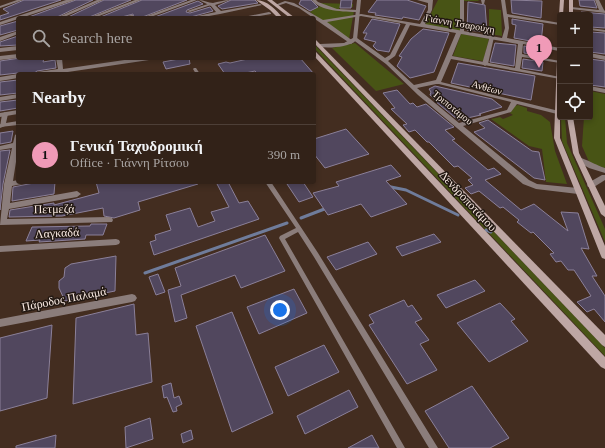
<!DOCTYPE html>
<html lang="en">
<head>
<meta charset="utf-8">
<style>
	:root { --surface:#322218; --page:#3d2f25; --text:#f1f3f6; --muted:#a8a4a2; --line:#4d3f37; --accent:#f09ab7 }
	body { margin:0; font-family:"Times New Roman",serif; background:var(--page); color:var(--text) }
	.controls { position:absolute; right:12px; top:12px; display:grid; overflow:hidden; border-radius:4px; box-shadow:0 2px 6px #0003 }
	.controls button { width:36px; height:36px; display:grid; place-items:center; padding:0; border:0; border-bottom:1px solid var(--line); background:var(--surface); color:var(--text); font:20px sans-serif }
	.you { position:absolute; left:280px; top:310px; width:14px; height:14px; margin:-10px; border:3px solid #fff; border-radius:50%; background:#1a73e8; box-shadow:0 0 0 6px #1a73e833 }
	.badge { display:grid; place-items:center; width:26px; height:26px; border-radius:50%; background:var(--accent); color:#111; font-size:13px; font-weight:700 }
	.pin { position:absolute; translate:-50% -33px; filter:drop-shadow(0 1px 2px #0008) }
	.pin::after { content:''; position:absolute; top:21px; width:14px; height:12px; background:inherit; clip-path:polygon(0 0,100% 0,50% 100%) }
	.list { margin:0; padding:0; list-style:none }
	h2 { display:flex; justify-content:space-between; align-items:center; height:52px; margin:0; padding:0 16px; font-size:17px }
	h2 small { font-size:13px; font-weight:400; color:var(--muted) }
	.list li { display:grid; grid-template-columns:26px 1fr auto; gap:12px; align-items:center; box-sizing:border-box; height:60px; padding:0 16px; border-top:1px solid var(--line) }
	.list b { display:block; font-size:15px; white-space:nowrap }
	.list p { margin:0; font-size:13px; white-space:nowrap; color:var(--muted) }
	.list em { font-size:13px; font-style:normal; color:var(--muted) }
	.icon { flex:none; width:22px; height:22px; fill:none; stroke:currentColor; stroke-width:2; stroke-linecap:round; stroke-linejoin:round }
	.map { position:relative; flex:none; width:605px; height:448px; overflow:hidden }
	.search { position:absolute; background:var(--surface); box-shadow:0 2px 6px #0003; left:16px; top:16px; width:300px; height:44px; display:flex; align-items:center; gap:10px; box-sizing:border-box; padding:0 14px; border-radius:4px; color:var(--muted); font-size:15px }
	.panel { position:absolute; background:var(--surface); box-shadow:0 2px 6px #0003; left:16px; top:72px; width:300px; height:112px; border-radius:4px }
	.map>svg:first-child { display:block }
	.green { fill:#485415 }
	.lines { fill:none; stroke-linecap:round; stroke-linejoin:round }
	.stream { stroke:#6f7c9b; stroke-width:3 }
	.building { fill:#51475e; stroke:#8b8099 }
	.service { fill:#8b7d7b; fill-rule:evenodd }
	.pedestrian { fill:#8b7d7b; fill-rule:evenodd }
	.minor { fill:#8b7d7b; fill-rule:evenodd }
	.tertiary { fill:#8b7d7b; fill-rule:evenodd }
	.secondary { fill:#bea7a4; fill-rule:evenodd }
	.labels { text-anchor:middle; stroke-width:3; stroke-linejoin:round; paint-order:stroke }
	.far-street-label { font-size:10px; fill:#f7e8e0; stroke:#221812 }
	.street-label { font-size:12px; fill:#f7e8e0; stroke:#221812 }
</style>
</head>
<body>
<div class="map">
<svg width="605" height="448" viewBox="0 0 605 448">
	<rect width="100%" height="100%" fill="#432d20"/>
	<!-- green -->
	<g class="green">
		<polygon points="438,0 478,0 479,1 460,1 460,31 425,25"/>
		<polygon points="319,3 353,4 353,7 340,6 339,9 354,11 349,39 310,12 320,6"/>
		<polygon points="489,9 501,10 502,36 489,34"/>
		<polygon points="461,34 489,39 483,61 453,56"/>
		<polygon points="355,43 404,84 376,91 332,48"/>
		<polygon points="314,44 605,348 605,356 329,64 314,48"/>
		<polygon points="590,91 605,94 605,168 590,164 582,146 584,117 590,117"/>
		<polygon points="518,105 527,108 527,111 541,115 550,122 555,151 567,184 546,182 542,149 529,146 491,119 500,117 503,119 513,115 510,113 515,106"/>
		<polygon points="561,117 565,117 567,143 605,229 605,242 562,141"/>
	</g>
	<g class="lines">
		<!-- stream -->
		<g class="stream">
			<polyline points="386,186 406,190 458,215"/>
			<polyline points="301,218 327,208"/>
			<polyline points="486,230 491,232"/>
			<polyline points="145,273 287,223"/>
		</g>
	</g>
	<!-- building -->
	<g class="building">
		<polygon points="24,0 61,0 0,20 0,16 9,13 3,9"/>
		<polygon points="76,0 93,0 55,18 26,18"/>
		<polygon points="104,0 131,0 87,18 66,18"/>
		<polygon points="142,0 187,0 140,18 134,18 133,14 118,18 98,18"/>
		<polygon points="231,0 255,0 258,3 222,9 218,6"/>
		<polygon points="301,0 311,0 318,7 310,11 299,4"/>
		<polygon points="341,0 352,0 351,8 340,8"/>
		<polygon points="377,0 407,0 426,6 419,20 403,17 402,19 375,15 376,13 368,12"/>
		<polygon points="511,0 542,1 541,18 512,13"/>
		<polygon points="579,0 594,0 597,8 580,6"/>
		<polygon points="198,1 203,4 187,10 186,12 190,13 210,7 213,11 187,18 152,18"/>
		<polygon points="468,2 485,5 487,32 467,30"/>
		<polygon points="581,12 605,14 605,28 590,27 590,15 581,15"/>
		<polygon points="372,19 400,24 389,52 377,50 373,46 376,42 364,39 367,33 363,33"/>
		<polygon points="512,19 543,24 541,43 514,38 516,25 512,24"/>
		<polygon points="18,21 18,30 0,35 0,26"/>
		<polygon points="423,29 449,33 434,72 410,78 397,66 402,57 399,56 411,39"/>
		<polygon points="590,32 605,33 605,54 590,52"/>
		<polygon points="18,36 18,45 0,46 0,42"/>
		<polygon points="495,43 516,45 514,66 490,62"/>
		<polygon points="524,46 543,49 542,56 524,53"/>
		<polygon points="20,58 44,58 43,62 55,60 56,68 37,71 33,74 18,73 0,75 0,61"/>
		<polygon points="184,58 189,58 190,64 166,69 163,62"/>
		<polygon points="252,58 300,58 314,74 258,74 255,71 241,74 225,74 218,64 226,62 230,63"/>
		<polygon points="523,59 543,62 542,71 522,68"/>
		<polygon points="590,59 605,61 605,87 590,85"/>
		<polygon points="458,63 535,76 531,100 451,83"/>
		<polygon points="18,80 18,93 0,95 0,82"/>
		<polygon points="435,86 492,99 502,107 479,114 481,115 458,120 435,101 437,101 430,95 431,92 429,89"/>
		<polygon points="397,90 410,104 413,103 417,107 426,104 454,127 445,130 455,139 452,140 488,170 494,168 501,174 485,180 521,210 534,204 568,231 561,212 578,213 589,249 581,248 597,276 592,276 605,296 605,322 594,309 587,312 577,302 591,296 574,270 568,270 561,261 556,262 550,254 554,253 533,232 531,233 517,222 519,220 503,207 500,208 479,191 471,194 465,188 473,185 468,180 472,178 458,166 454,167 429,142 427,142 415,130 409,132 403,125 407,124 391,109 395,108 383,93"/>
		<polygon points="18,100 18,108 0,111 0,102"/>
		<polygon points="488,120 532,151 539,152 545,180 534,178 474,132 485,128 479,123"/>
		<polygon points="346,129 369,154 325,168 314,154 314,139"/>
		<polygon points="13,131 11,142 0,144 0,133"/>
		<polygon points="10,150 3,184 0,210 0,151"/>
		<polygon points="391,165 401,176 386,181 407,204 371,217 361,204 328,215 313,193 339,186 336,182"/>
		<polygon points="39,182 55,182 54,194 12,201 13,187"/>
		<polygon points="96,182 198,182 198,184 138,202 140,210 114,218 104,216 103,208 62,216 9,217 10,210 54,203 54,205 99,193"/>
		<polygon points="216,182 228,182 239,203 248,201 259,219 154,255 150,242 156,240 155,235 171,230 166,215 190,208 198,227 215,221 211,212 229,207"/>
		<polygon points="295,182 303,182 313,197 299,202 287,184"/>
		<polygon points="91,224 107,224 103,235 86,235 85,239 39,242 40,240 26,241 32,227 90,226"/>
		<polygon points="434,234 441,242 402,256 396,247"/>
		<polygon points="265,235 285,271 241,288 235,275 181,295 187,318 175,322 168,290 181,286 175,268"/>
		<polygon points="368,242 377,254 336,270 327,257"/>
		<polygon points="116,256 115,291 65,301 59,288 59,281 64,277 65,268 71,264"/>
		<polygon points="158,274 165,292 156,295 149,277"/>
		<polygon points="475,280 485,291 446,308 437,295"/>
		<polygon points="294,289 307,313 259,334 247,307"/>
		<polygon points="404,300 408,307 412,305 422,319 415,322 429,340 420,344 437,370 407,384 369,325 374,323 369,315"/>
		<polygon points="500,303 515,319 511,321 528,341 489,362 457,323"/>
		<polygon points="134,304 136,335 148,333 152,382 73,404 76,318"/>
		<polygon points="232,312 273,413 232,432 196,326"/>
		<polygon points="52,325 47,398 0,411 0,338"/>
		<polygon points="324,345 339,372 288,396 275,367"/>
		<polygon points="171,383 174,398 179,396 182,404 176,407 177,411 173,412 167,397 164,398 162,386"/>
		<polygon points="472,386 509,438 490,448 449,448 425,411"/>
		<polygon points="349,390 358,407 305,434 297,416"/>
		<polygon points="150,418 153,439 126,448 125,427"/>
		<polygon points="191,430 193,439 183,443 181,434"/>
		<polygon points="56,435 55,448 16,448 16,446"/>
		<polygon points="372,435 379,448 348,448"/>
	</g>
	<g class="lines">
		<!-- service -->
		<g class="service">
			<polygon points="481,0 485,0 484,4 482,4"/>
			<polygon points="211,3 214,4 190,12 187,11"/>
			<polygon points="194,68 196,68 200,74 196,74 193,69"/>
			<polygon points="265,182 271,182 318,253 438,448 429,448 314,257 298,232 285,239 405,448 397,448 279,238 280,236 296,228"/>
		</g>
		<!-- pedestrian -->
		<g class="pedestrian">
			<polygon points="460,0 464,0 464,32 462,33 460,32"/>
			<polygon points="490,36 494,37 488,64 485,66 482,64"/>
			<polygon points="5,112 8,114 6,123 18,121 18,125 0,127 2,114"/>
			<polygon points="132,294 135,295 137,298 135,301 132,302 0,327 0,319"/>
		</g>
		<!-- minor -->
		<g class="minor">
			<polygon points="17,0 23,0 0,8 0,6"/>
			<polygon points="66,0 75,0 21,18 18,18 18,19 0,25 0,22"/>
			<polygon points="97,0 103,0 62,18 56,18"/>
			<polygon points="135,0 141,0 94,18 88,18"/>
			<polygon points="191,0 197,0 148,18 141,18"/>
			<path d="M 199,0 C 204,0 208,3 213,3 C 218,2 224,0 230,0 L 215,5 L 221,11 L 260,4 L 262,5 L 220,14 L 198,18 L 188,18 L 216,12 L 211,6 Z"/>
			<path d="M 312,0 L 316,0 L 318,2 L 337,9 L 358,10 L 360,11 L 358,12 C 345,12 319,11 312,0 Z"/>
			<path d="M 417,0 L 433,0 L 432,10 L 425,24 L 502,38 L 505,28 L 501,0 L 505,0 L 507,14 L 560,23 L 560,25 L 508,17 L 509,28 L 507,38 L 560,48 L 559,51 L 523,44 L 522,54 L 560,61 L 560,63 L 522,57 L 520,69 L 560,77 L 560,79 L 451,59 L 441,82 L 559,111 L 560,112 L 557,114 L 517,104 L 511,112 L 463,126 L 529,180 L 537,184 L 578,188 L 581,189 L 582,191 L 581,193 L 578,194 L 536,189 L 523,184 L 418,95 L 386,64 L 352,39 L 357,38 L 385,58 L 390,55 L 406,24 L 361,16 L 327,22 L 353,41 L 354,42 L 351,44 L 299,8 L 286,3 L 277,6 L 275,5 L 285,1 L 294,3 L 323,20 L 361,14 L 420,24 L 428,10 L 428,3 ZM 410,25 L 456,33 L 436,80 L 414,85 L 388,61 L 395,56 ZM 461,34 L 518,44 L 515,68 L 452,56 ZM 436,84 L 439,84 L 511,102 L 507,110 L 459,123 L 417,88 Z"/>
			<polygon points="595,0 599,0 604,10 605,11 605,13 571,9 569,8 571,7 599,10"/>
			<polygon points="269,12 271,13 271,14 248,18 238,18"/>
			<polygon points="131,15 133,15 133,17 119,18"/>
			<polygon points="590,28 605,30 605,32 590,30"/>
			<polygon points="18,31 18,34 0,41 0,37"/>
			<polygon points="18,46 18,50 0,52 0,48"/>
			<polygon points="590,53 605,56 605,60 590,57"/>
			<polygon points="18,54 18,58 0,60 0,56"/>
			<polygon points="56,58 62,58 63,69 138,58 152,58 149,60 61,73 34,74 37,72 58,69"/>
			<polygon points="18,74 18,78 0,81 0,77"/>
			<polygon points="590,86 605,89 605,93 590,90"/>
			<polygon points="18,94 18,98 0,101 0,97"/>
			<polygon points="18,110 18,114 0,117 0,113"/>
			<polygon points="0,124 4,125 5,126 0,128"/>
			<polygon points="18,133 18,149 13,181 18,180 18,182 23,182 22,184 12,186 10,203 77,191 81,194 77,197 9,209 7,219 109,217 112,218 113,220 112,222 0,225 4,184 12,148 0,150 0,146 13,143 15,135"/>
			<path d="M 577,157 C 582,157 598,166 605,168 L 605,173 L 589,168 L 577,161 L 576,159 Z"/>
			<polygon points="602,175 605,175 605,180 594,187 588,187 587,185 588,183"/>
			<polygon points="116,239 119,240 120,242 119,244 116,245 0,252 0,246"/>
		</g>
		<!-- tertiary -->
		<path class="tertiary" d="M 357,0 L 361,0 L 357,40 C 347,48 330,48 318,47 L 317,46 L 320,44 L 344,43 L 353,38 Z"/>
		<!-- secondary -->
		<g class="secondary">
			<path d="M 256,0 C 267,0 276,10 283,18 L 278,18 L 270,10 Z"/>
			<polygon points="267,0 272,0 295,18 290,18"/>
			<polygon points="560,0 564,0 563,15 560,15 560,16 559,15"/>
			<rect x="569" y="0" width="4" height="15"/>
			<polygon points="558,33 560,33 560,138 605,246 605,259 602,258 601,256 554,138"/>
			<polygon points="314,38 605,335 605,347 602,345 314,43"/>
			<polygon points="314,51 316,52 605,357 605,369 601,367 314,56"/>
			<polygon points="567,117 573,117 579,153 605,206 605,217 601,214 573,153"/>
		</g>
	</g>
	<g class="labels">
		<!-- far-street labels -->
		<g class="far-street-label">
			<text transform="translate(460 23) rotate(10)" y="4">Γιάννη Τσαρούχη</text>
			<text transform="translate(487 87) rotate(15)" y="4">Ανθέων</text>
			<text transform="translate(453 107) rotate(39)" y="4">Τριποτάμου</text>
		</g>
		<!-- street labels -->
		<g class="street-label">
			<text transform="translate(468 201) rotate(47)" y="4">Δενδροποτάμου</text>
			<text transform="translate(54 209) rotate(-1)" y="4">Πετμεζά</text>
			<text transform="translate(57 233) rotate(-3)" y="4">Λαγκαδά</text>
			<text transform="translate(64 299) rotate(-11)" y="4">Πάροδος Παλαμά</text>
		</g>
	</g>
</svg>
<div class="controls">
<button>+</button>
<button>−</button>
<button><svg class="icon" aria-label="locate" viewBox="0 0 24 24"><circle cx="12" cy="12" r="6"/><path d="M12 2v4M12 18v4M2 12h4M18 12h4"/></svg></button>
</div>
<div class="you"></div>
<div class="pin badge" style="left:539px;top:68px">1</div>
<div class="search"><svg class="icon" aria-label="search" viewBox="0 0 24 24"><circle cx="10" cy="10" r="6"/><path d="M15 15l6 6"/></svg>Search here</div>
<section class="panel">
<h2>Nearby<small></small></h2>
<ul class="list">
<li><span class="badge">1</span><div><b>Γενική Ταχυδρομική</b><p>Office · Γιάννη Ρίτσου</p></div><em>390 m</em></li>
</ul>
</section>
</div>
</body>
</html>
